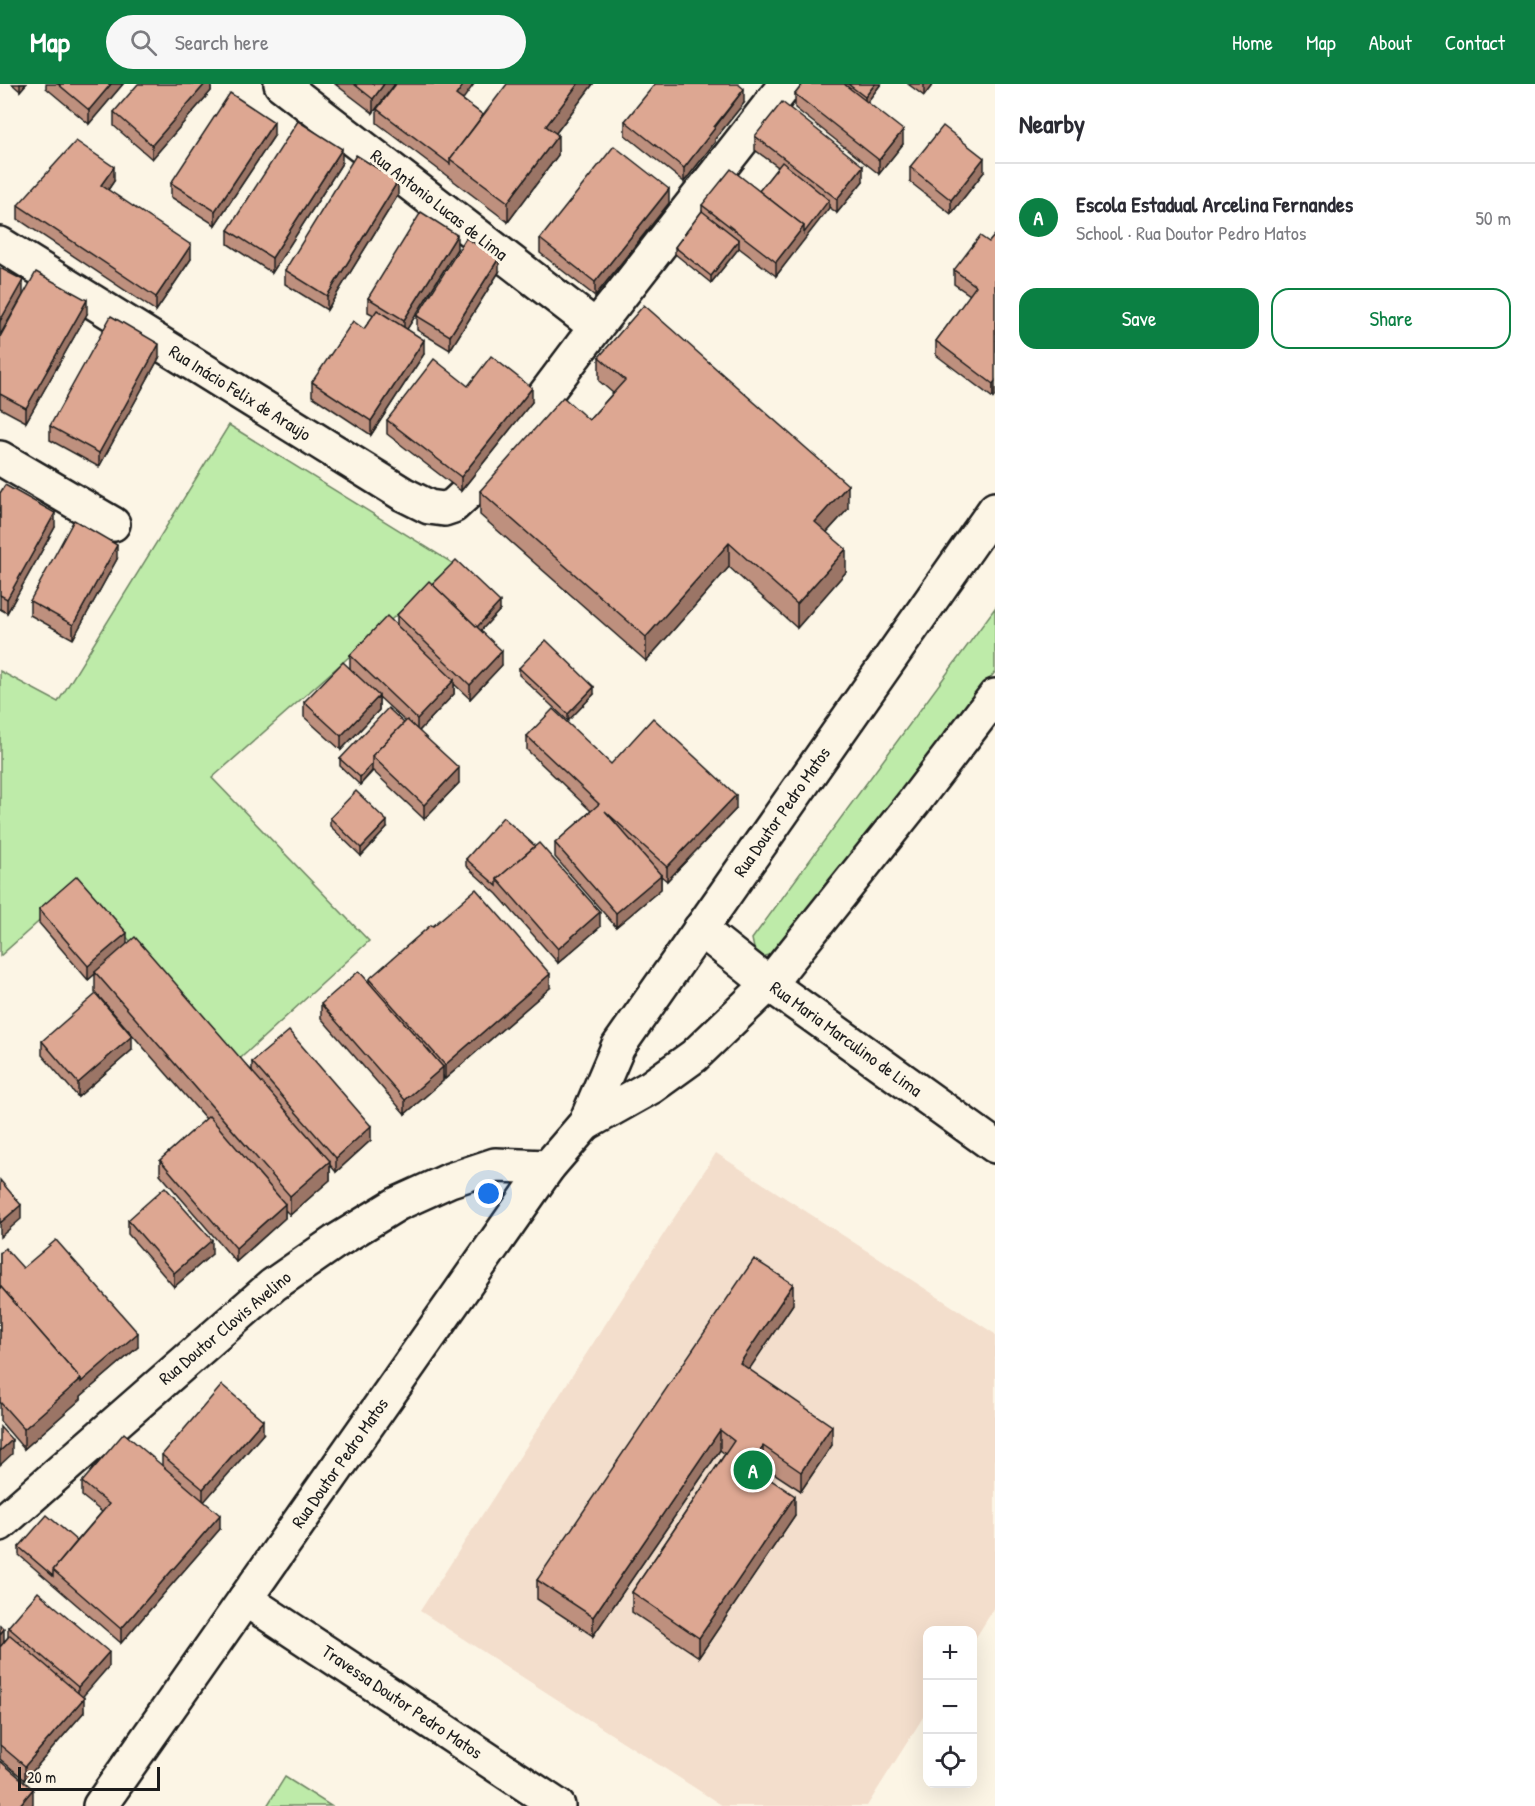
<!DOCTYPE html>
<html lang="en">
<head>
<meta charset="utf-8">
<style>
	:root { --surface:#fff; --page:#f7f7f7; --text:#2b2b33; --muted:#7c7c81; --line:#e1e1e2; --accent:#0b8043 }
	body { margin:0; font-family:"Patrick Hand",sans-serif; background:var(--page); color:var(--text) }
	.controls { position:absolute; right:18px; bottom:18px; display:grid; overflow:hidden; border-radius:12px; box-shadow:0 6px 24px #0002 }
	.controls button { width:54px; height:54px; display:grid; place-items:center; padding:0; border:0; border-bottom:2px solid var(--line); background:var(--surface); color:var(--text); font:30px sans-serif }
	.scale { position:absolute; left:18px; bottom:15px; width:142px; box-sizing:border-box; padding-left:6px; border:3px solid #1c1c1c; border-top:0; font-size:16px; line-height:21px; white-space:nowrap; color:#1c1c1c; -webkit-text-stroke:4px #fcf5e5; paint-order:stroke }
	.you { position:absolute; left:489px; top:1110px; width:21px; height:21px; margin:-15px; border:4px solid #fff; border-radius:50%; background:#1a73e8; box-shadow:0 0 0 9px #1a73e833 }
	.badge { display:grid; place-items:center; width:39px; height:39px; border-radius:50%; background:var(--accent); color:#fff; font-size:20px; font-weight:700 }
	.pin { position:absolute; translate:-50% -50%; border:3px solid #fff; box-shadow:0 2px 6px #0006 }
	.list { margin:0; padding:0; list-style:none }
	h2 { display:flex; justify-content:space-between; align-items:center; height:78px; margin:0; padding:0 24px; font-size:26px }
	h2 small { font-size:20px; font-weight:400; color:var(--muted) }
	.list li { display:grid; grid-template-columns:39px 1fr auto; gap:18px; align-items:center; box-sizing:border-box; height:108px; padding:0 24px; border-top:2px solid var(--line) }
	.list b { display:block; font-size:22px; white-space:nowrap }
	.list p { margin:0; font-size:20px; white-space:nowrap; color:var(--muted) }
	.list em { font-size:20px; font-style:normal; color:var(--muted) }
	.actions { display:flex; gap:12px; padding:18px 24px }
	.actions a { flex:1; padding:14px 0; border:2px solid var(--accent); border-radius:18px; text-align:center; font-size:21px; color:var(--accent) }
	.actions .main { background:var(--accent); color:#fff }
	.icon { flex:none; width:33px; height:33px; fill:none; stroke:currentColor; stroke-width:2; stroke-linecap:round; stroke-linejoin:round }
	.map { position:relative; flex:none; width:995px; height:1722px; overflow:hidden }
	header { display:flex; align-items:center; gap:36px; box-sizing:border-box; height:84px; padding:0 30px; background:var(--accent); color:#fff }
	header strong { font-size:28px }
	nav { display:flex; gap:33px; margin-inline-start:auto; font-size:21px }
	.search { width:420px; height:54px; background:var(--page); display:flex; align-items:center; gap:15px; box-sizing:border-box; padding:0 21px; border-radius:33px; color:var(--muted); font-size:22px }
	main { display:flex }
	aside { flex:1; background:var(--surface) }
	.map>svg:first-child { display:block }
	.built { fill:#f3decc }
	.green { fill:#beeba9; stroke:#6d8462; stroke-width:1.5 }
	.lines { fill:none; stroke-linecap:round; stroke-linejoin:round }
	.street-casing { stroke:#1c1c1c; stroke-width:38 }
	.secondary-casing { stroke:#1c1c1c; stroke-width:38 }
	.street { stroke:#fcf5e5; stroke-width:33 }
	.secondary { stroke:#fcf5e5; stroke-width:33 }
	.wall { fill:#be907e; stroke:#1c1c1c; stroke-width:1.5 }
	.shaded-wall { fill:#9b7566; stroke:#1c1c1c; stroke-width:1.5 }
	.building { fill:#dda792; stroke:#1c1c1c; stroke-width:1.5 }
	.labels { text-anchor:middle; stroke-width:6; stroke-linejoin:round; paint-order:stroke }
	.street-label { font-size:18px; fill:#1c1c1c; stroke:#fcf5e5 }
</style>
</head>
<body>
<header>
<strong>Map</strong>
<div class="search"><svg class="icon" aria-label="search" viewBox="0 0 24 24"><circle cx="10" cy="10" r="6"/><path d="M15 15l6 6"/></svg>Search here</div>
<nav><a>Home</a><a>Map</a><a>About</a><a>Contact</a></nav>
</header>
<main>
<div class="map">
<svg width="995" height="1722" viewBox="0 0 995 1722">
	<rect width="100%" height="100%" fill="#fcf5e5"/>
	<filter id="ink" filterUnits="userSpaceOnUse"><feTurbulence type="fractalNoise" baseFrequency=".0167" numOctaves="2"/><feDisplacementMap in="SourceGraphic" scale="12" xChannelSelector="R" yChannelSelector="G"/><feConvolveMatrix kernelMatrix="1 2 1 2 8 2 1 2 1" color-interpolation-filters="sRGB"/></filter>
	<g filter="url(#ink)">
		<!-- built -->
		<polygon class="built" points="716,1069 995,1250 995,1523 973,1558 972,1546 928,1546 927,1627 867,1722 723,1722 420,1527"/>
		<!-- green -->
		<g class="green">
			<polygon points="229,341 454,480 212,694 369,857 233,981 82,799 0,872 0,587 58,618"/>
			<polygon points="995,524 995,588 777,869 756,874 752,855"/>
			<polygon points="285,1693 331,1722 267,1722"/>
		</g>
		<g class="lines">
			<defs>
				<g id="street">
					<polyline points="281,0 596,243"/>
					<polyline points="0,160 403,410 429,423 444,425 453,422 480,397 596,243 786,0"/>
					<polyline points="0,374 113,440"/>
					<polyline points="700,845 769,900 995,1062"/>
					<polyline points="0,1440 273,1201 335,1158 397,1120 450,1096 495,1081 548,1083"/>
					<polyline points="245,1515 558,1722"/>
				</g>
				<g id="secondary">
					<polyline points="585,1040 651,1003 694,972 769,900 914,718 995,612"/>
					<polyline points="100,1722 548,1083 585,1040 618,963 995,425"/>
				</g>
			</defs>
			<!-- street casing -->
			<use href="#street" class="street-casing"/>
			<!-- secondary casing -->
			<use href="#secondary" class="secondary-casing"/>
			<!-- street -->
			<use href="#street" class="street"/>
			<!-- secondary -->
			<use href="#secondary" class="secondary"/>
		</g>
		<!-- wall -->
		<g class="wall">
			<polygon points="12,0 26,0 20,7"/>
			<polygon points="46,0 123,0 89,40 46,4"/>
			<polygon points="211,0 211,7 152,75 114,42 114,28"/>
			<polygon points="335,0 395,0 373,29"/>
			<polygon points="593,0 556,49 558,71 508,138 377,39 377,25 463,16 483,31"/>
			<polygon points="803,0 881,0 867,18 903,60 879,90 795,24 795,10"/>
			<polygon points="908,0 933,0 924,12"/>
			<polygon points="744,19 715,55 715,58 684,98 625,51 625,37"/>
			<polygon points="274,52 215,141 171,113 171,99"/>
			<polygon points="755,52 863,97 837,129 829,123 776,192 739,164 711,199 675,170 675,163 702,127 702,121 759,107 778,83 755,66"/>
			<polygon points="342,79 272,189 228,160 228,146"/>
			<polygon points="910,83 984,88 951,130 910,98"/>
			<polygon points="114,97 108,106 191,175 156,227 18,135 18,121"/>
			<polygon points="398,111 327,226 285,200 285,186"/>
			<polygon points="669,119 595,212 540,169 540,155"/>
			<polygon points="995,151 993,314 936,271 936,257 970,211 954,200 954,186 989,158"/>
			<polygon points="457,165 407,245 424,270 371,351 312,312 312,298 364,245 374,231 368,228 368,214"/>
			<polygon points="499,188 450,266 417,246 417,232"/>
			<polygon points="87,230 26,338 0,324 0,253"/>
			<polygon points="599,273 848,425 827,448 846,488 797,544 729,483 646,577 480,431 480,407 589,336 613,309 599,297"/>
			<polygon points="159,274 99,383 50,356 50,342"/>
			<polygon points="468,302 532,318 461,407 387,350 387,336"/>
			<polygon points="0,409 55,443 7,529 0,525"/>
			<polygon points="117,475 73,555 30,531 30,517"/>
			<polygon points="432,500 500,526 481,546 502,581 470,615 454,600 454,610 419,647 459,699 424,735 373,687 360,701 340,682 340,675 406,638 379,613 379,626 341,666 304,633 304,618 350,584 350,571 397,541 397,531"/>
			<polygon points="519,584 594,610 568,637 519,591"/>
			<polygon points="527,652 611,680 736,725 667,797 661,792 661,805 616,843 555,773 555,759 591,727 527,666"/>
			<polygon points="330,734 387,744 361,772 330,742"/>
			<polygon points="466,775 600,843 558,879 497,810 466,782"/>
			<polygon points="39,825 127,860 252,987 252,978 371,1056 336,1088 330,1081 330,1096 290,1131 285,1126 285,1134 236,1178 160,1090 160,1076 206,1035 95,908 95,890 88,896 39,839"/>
			<polygon points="369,895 550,904 445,995 443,992 443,997 405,1030 321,934 321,920 369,899"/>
			<polygon points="42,957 132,966 78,1013 42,971"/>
			<polygon points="128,1136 212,1170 174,1203 128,1150"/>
			<polygon points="0,1169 138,1263 81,1312 81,1315 24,1365 0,1337"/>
			<polygon points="793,1220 749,1285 832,1361 801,1407 763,1382 759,1388 795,1431 699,1573 632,1528 632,1508 725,1370 720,1366 593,1552 537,1515 537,1496"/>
			<polygon points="263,1350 204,1417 220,1445 121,1559 19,1471 19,1463 77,1457 102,1428 82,1412 82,1398 162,1381 162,1371"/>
			<polygon points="0,1541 4,1558 8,1553 8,1543 109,1582 82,1612 84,1628 25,1696 0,1675"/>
		</g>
		<!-- shaded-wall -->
		<g class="shaded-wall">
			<polygon points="20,0 26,0 20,7"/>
			<polygon points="111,0 123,0 89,40 89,26"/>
			<polygon points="205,0 211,0 211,7 152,75 152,61"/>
			<polygon points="384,0 395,0 373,29 373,15"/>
			<polygon points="464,0 474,0 456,25 456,11"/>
			<polygon points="578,0 593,0 546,62 546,42"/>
			<polygon points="875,0 881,0 865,21 865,13"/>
			<polygon points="924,0 933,0 924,12"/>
			<polygon points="744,5 744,19 715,55 715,58 684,98 684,84"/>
			<polygon points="274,38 274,52 215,141 215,127"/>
			<polygon points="903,46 903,60 879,90 879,76"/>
			<polygon points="558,51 558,71 508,138 508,118"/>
			<polygon points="342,65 342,79 272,189 272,174"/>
			<polygon points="984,74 984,88 951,130 951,116"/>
			<polygon points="863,82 863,97 837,129 837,115"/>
			<polygon points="114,83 114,97 101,116 101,101"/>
			<polygon points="398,97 398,111 327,226 327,212"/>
			<polygon points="669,105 669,119 595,212 595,198"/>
			<polygon points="829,116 829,124 776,192 776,178 804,142"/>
			<polygon points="457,151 457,165 404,250 404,236"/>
			<polygon points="739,156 739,164 711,199 711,192"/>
			<polygon points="191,161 191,175 156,227 156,213"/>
			<polygon points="499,174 499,188 450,266 450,252"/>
			<polygon points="23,196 23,211 0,251 0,237"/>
			<polygon points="87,216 87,230 26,338 26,324"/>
			<polygon points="424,256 424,270 371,351 371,337"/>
			<polygon points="159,260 159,274 99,383 99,369"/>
			<polygon points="995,297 995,312 993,314 993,300"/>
			<polygon points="532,304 532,318 461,407 461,393"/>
			<polygon points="848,401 848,425 815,461 815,438"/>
			<polygon points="55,429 55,443 7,529 7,515"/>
			<polygon points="729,459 729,483 646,577 646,553"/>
			<polygon points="117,461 117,475 73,555 73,541"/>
			<polygon points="846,465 846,488 797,544 797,520"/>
			<polygon points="500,518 500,526 474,554 474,546"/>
			<polygon points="502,567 502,581 470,615 470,601"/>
			<polygon points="454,596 454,610 417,649 417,635"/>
			<polygon points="594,603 594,610 568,637 568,630"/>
			<polygon points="379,612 379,626 341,666 341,652"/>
			<polygon points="372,680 372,687 360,701 360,693"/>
			<polygon points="459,684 459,699 424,735 424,721"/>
			<polygon points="736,711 736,725 667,797 667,783"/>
			<polygon points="387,737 387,744 361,772 361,764"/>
			<polygon points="661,791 661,805 616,843 616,829"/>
			<polygon points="600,828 600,843 558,879 558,865"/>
			<polygon points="127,849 127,863 95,888 95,890 88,896 88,882"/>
			<polygon points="550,890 550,904 445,995 445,981"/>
			<polygon points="132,952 132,966 78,1013 78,999"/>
			<polygon points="443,983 443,997 405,1030 405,1016"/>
			<polygon points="371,1042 371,1056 336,1088 336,1074"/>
			<polygon points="330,1077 330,1096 290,1131 290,1112"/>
			<polygon points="285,1120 285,1134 236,1178 236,1164"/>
			<polygon points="21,1121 21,1135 0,1153 0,1139"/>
			<polygon points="212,1156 212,1170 174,1203 174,1189"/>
			<polygon points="793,1200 793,1220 740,1299 740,1279"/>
			<polygon points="138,1249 138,1263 81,1312 81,1315 24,1365 24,1345 81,1295"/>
			<polygon points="263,1336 263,1350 203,1419 203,1405"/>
			<polygon points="832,1342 832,1361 801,1407 801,1388"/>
			<polygon points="720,1346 720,1366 593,1552 593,1533"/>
			<polygon points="12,1356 12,1370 0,1381 0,1367"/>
			<polygon points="763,1362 763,1382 750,1401 750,1382"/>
			<polygon points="795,1412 795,1431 699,1573 699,1554"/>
			<polygon points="220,1431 220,1445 121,1559 121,1545"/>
			<polygon points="4,1545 4,1559 0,1564 0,1550"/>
			<polygon points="109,1568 109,1582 78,1618 78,1603"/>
			<polygon points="84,1614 84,1628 25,1696 25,1682"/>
			<polygon points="33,1705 33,1720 31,1722 19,1722"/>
		</g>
		<!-- building -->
		<g class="building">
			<polygon points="58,0 111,0 89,26"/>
			<polygon points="138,0 205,0 152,61 114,28"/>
			<polygon points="354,0 384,0 373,15"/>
			<polygon points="396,0 464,0 456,11 483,31 450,75 450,80 377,25"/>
			<polygon points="507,0 578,0 546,42 558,51 508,118 450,75"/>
			<polygon points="655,0 738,0 744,5 714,43 715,44 684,84 625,37"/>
			<polygon points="803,0 844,0 903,46 879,76 795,10"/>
			<polygon points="848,0 875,0 865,13"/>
			<polygon points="230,9 274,38 215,127 171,99"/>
			<polygon points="782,18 863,82 837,115 755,52"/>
			<polygon points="298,37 342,65 272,174 228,146"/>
			<polygon points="943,42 984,74 951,116 910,83"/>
			<polygon points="76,57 114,83 101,101 191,161 156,213 18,121"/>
			<polygon points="614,62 669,105 595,198 540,155"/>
			<polygon points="356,71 398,97 327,212 285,186"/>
			<polygon points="782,78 829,116 804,149 804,142 759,107"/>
			<polygon points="731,85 804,142 776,178 702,121"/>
			<polygon points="702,127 739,156 711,192 675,163"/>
			<polygon points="421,128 457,151 404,236 368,214"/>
			<polygon points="995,151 995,297 993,300 936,257 976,202 954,186 980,152 989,158"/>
			<polygon points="466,154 499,174 450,252 417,232"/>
			<polygon points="0,184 23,196 0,237"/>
			<polygon points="36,188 87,216 26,324 0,310 0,253"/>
			<polygon points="644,221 848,401 815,438 846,465 797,520 729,459 646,553 480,407 563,313 589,336 625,296 599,273"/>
			<polygon points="377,226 424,256 371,337 312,298 353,237 364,245"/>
			<polygon points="111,232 159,260 99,369 50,342"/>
			<polygon points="491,272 532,304 461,393 387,336 434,275 468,302"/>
			<polygon points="5,401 55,429 7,515 0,511 0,409"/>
			<polygon points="74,436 117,461 73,541 30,517"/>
			<polygon points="456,476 500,518 477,543 432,500"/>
			<polygon points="429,497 502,567 470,601 397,531"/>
			<polygon points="387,532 454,596 417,635 350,571"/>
			<polygon points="546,556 594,603 568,630 519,584"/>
			<polygon points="343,578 379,612 341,652 304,618"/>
			<polygon points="388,624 404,639 372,672 372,680 360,693 340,675"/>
			<polygon points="553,625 611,680 653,634 736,711 667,783 605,727 661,791 616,829 555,759 599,720 527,652"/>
			<polygon points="407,636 459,684 424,721 372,672"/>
			<polygon points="356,707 387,737 361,764 330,734"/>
			<polygon points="503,733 535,762 497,795 497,802 466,775"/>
			<polygon points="539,759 600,828 558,865 497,795"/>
			<polygon points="77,792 127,849 88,882 39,825"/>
			<polygon points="476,805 550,890 445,981 369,895 431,841 433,842"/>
			<polygon points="135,853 330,1077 290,1112 95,888"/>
			<polygon points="359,887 443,983 405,1016 321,920"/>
			<polygon points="96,910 132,952 78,999 42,957"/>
			<polygon points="289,947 371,1042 336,1074 252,978"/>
			<polygon points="209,1032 285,1120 236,1164 160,1076"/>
			<polygon points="0,1096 21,1121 0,1139"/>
			<polygon points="165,1103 212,1156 174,1189 128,1136"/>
			<polygon points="56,1156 138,1249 81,1298 81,1295 0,1202 0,1169 5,1164 23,1184"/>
			<polygon points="754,1175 793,1200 740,1279 832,1342 801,1388 763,1362 750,1382 795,1412 699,1554 632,1508 734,1357 720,1346 593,1533 537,1496"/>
			<polygon points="0,1202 81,1295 24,1345 0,1318"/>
			<polygon points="222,1301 263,1336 203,1405 162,1371"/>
			<polygon points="0,1343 12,1356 0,1367"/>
			<polygon points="124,1349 220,1431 121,1545 53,1486 109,1420 82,1398"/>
			<polygon points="47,1431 77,1457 53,1486 53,1492 19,1463"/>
			<polygon points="38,1508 109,1568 78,1603 8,1543"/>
			<polygon points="0,1541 4,1545 0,1550"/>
			<polygon points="10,1551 84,1614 25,1682 0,1661 0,1563"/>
			<polygon points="0,1677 33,1705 19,1722 0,1722"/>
		</g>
	</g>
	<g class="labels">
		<!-- street labels -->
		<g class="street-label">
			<text transform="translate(439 121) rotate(38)" y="6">Rua Antonio Lucas de Lima</text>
			<text transform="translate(240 309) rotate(32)" y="6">Rua Inácio Felix de Araujo</text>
			<text transform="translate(782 728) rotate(-55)" y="6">Rua Doutor Pedro Matos</text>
			<text transform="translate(846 955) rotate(36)" y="6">Rua Maria Marculino de Lima</text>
			<text transform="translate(225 1244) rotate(-40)" y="6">Rua Doutor Clovis Avelino</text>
			<text transform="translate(340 1379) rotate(-55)" y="6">Rua Doutor Pedro Matos</text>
			<text transform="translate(402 1618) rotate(34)" y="6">Travessa Doutor Pedro Matos</text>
		</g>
	</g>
</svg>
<div class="controls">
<button>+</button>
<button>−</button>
<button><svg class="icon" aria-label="locate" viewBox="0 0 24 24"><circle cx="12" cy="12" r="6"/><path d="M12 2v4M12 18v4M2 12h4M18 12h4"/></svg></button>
</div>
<div class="scale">20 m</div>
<div class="you"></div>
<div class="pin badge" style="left:753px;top:1386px">A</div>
</div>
<aside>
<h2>Nearby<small></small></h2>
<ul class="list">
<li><span class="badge">A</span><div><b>Escola Estadual Arcelina Fernandes</b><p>School · Rua Doutor Pedro Matos</p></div><em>50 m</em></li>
</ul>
<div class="actions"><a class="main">Save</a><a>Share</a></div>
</aside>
</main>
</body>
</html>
